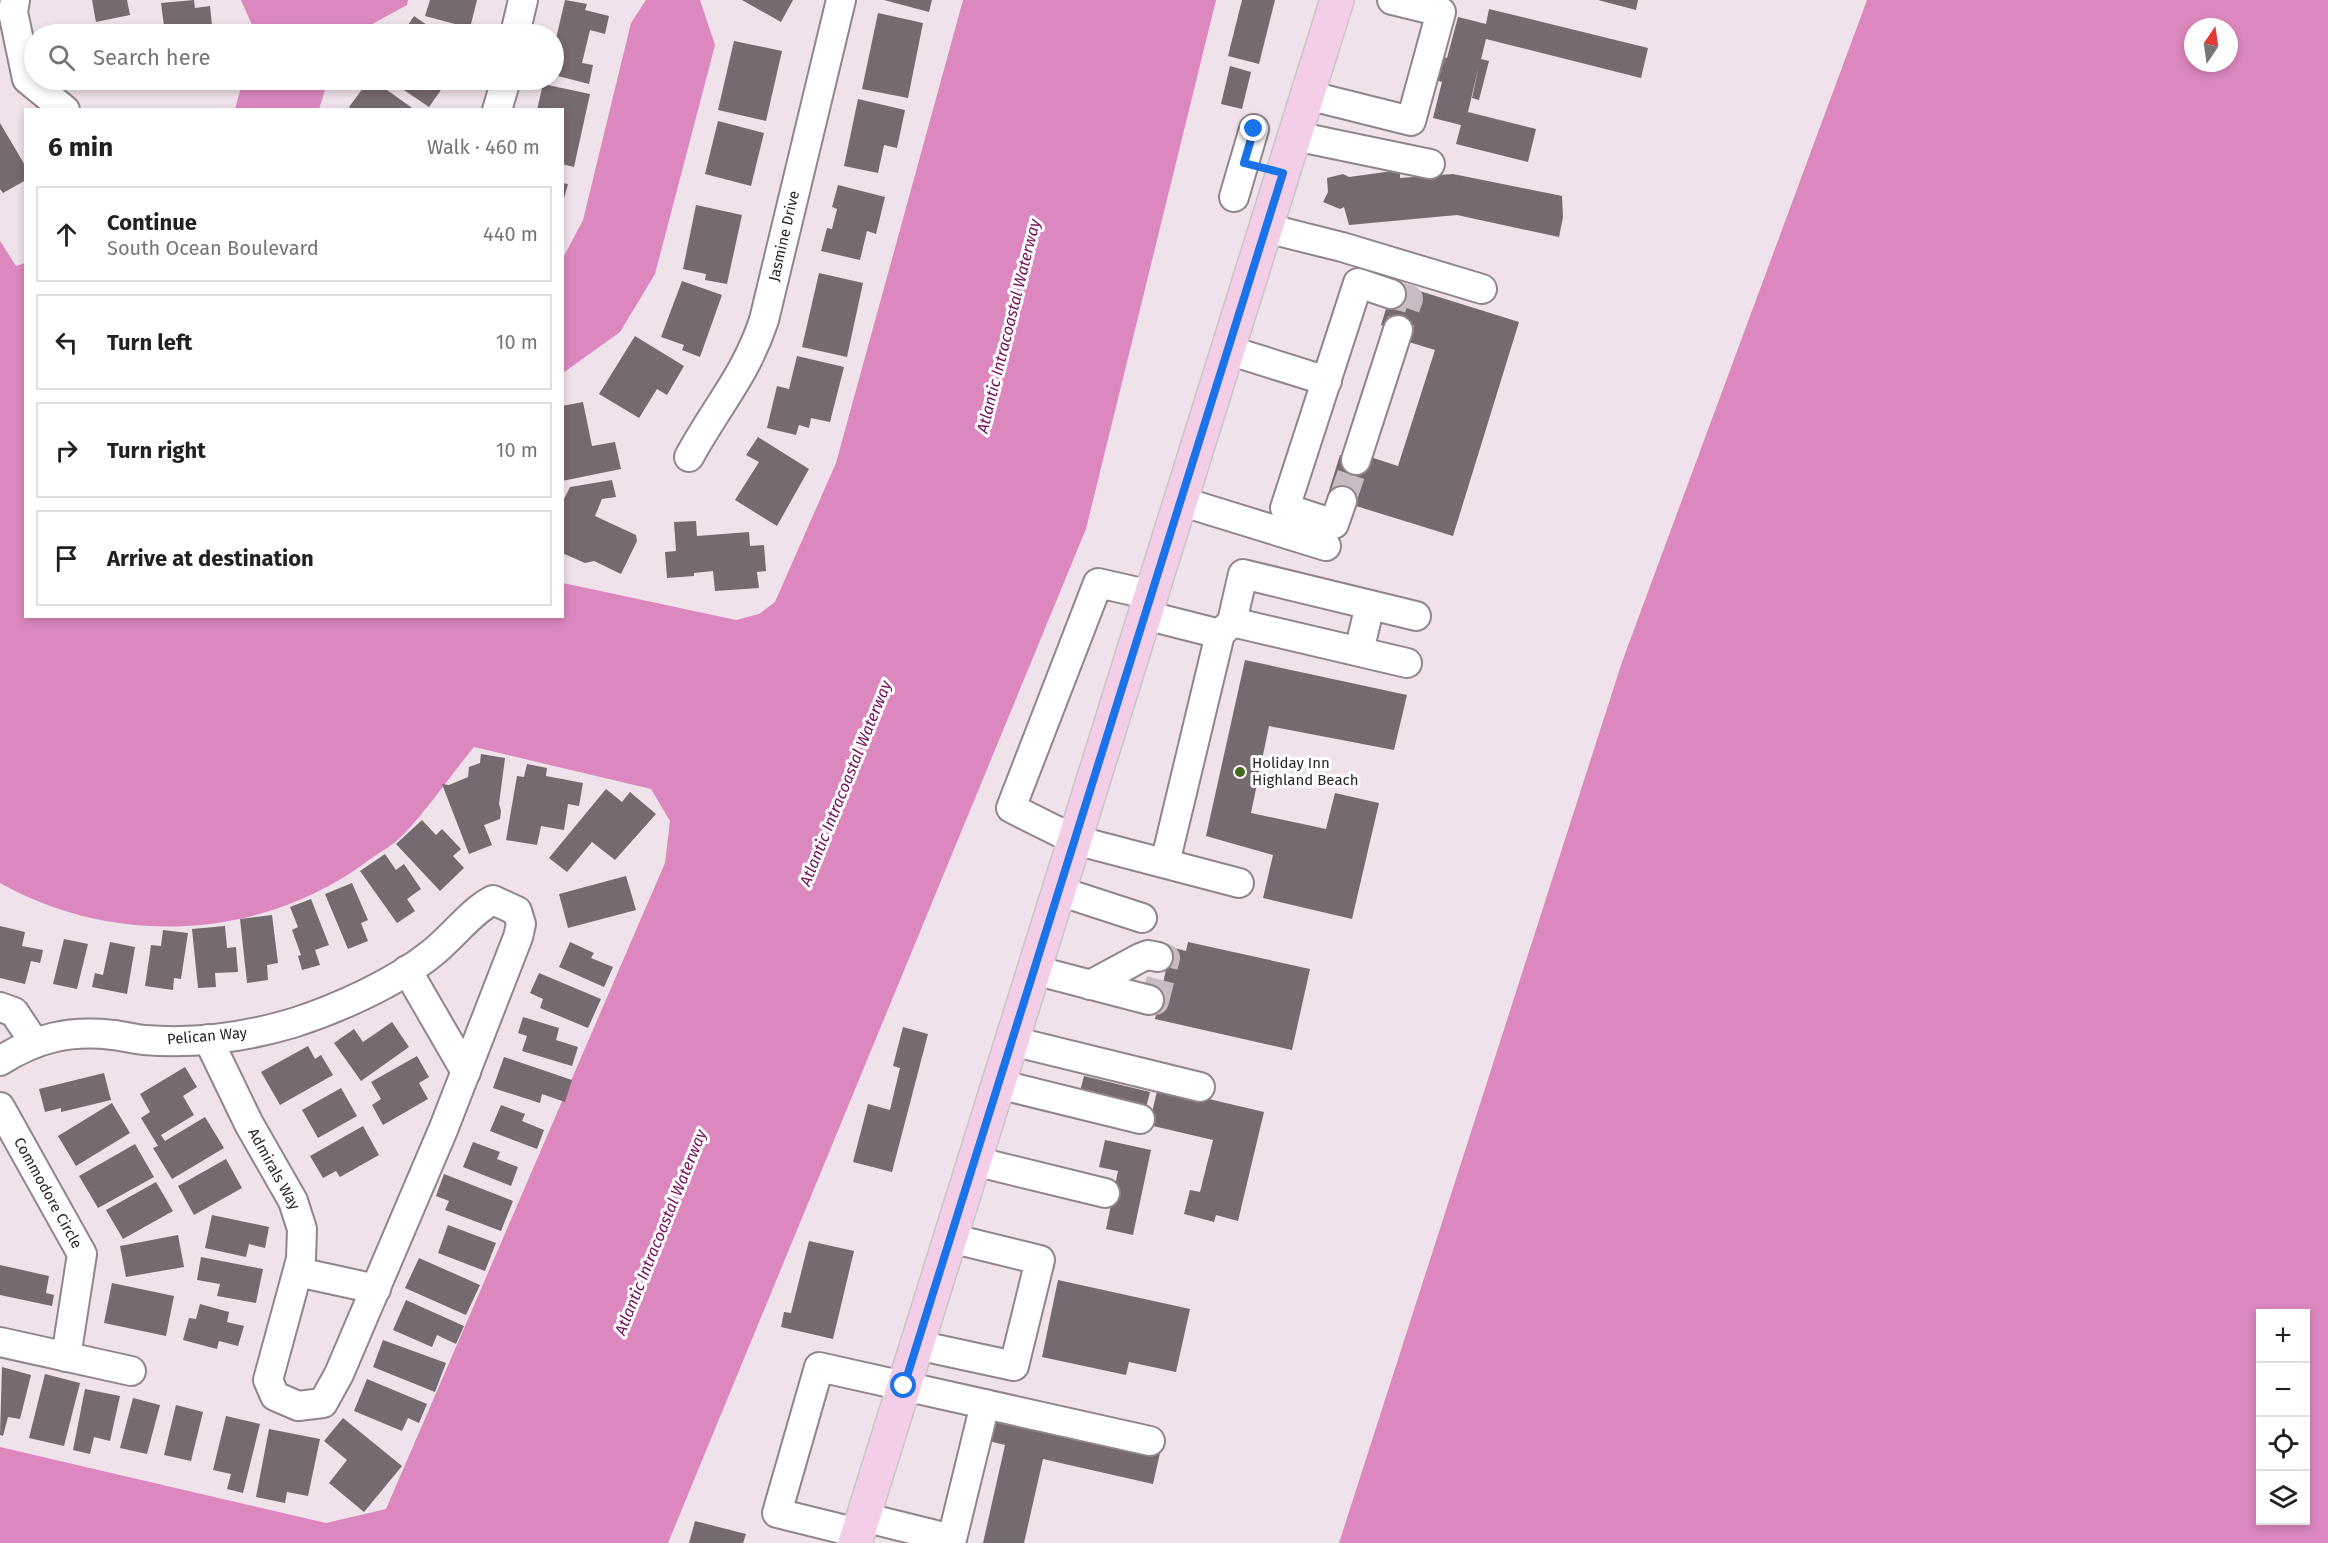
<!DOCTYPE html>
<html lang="en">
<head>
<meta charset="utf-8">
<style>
	:root { --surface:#fff; --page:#f2f2f2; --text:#202124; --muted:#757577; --line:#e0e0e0 }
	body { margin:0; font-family:"Fira Sans",sans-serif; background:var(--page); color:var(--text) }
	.controls { position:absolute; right:18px; bottom:18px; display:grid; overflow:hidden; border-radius:0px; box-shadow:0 3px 9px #0003 }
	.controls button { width:54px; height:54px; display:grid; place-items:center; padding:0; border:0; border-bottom:2px solid var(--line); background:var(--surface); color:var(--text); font:30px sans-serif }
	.compass { position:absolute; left:2184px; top:18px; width:54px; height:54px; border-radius:50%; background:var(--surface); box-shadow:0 3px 9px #0003; rotate:13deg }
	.stop { position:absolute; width:18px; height:18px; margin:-14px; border:4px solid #1a73e8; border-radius:50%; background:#fff }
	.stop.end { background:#1a73e8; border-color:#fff; box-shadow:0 2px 6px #0008 }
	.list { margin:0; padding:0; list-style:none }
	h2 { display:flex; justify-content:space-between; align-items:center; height:78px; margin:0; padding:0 24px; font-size:26px }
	h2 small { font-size:20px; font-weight:400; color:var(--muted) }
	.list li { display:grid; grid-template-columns:39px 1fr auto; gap:18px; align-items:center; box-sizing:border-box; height:96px; margin:0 12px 12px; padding:0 12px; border:2px solid var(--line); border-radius:0px }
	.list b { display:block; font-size:22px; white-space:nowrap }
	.list p { margin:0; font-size:20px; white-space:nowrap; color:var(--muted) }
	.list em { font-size:20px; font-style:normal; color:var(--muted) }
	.icon { flex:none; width:33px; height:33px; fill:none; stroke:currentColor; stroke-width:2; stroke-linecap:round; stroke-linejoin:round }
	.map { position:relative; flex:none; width:2328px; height:1543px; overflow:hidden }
	.search { position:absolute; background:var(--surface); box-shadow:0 3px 9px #0003; left:24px; top:24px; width:540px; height:66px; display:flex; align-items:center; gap:15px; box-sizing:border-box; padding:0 21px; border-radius:33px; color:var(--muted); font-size:22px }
	.panel { position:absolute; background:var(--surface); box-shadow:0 3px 9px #0003; left:24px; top:108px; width:540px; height:510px; border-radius:0px }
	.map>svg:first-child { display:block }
	.water { fill:#dc88bf; fill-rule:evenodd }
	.building { fill:#756a70 }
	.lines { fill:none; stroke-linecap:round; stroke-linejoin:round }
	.minor-tunnel { stroke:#c7bcc3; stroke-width:28; stroke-dasharray:28 14; stroke-linecap:butt }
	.minor-casing { stroke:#91858c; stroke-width:32 }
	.major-casing { stroke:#c7c6c7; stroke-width:36 }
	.minor { stroke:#fff; stroke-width:28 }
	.major { stroke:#f4cee6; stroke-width:33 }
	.route { stroke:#1a73e8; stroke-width:8 }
	.poi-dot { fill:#45671e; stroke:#fff; stroke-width:2 }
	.labels { text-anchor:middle; stroke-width:6; stroke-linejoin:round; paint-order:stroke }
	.street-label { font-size:15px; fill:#282326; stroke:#fff }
	.poi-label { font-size:15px; fill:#282326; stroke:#fff; text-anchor:start }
	.water-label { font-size:16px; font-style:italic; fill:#730d5a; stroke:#fff }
</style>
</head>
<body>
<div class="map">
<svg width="2328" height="1543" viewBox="0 0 2328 1543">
	<rect width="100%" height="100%" fill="#efe2ea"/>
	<!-- water -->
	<g class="water">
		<polygon points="241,0 408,0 407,5 354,34 256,34"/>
		<polygon points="646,0 700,0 715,45 655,274 620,332 563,373 563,258 583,220 631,23"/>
		<path d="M 963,0 L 1216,0 L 1086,529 L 668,1543 L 0,1543 L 0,1447 L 326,1523 L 386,1509 L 665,863 L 670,821 L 651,789 L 474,747 C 450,776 428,809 402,836 C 393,845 380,852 369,860 C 263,940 116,948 0,883 L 0,241 L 16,266 L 25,263 L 26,616 L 562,616 L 563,583 L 736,620 L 759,614 L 775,602 L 836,463 Z"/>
		<path d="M 1867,0 L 2328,0 L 2328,1543 L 1339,1543 L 1622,662 ZM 2193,27 L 2229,27 L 2229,63 L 2193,63 ZM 2260,1314 L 2306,1314 L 2306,1520 L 2260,1520 Z"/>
		<polygon points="243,80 328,80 319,109 235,109"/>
	</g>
	<!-- building -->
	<g class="building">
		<polygon points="92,0 127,0 130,15 96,22"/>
		<polygon points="194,0 195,8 210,6 213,34 165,34 161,3"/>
		<polygon points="430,0 477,0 470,28 425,16"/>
		<polygon points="565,0 587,4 585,10 609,16 605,34 590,30 582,63 593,65 589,84 554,75 554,47"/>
		<polygon points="742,0 793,0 781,22"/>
		<polygon points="884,0 932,0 929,12"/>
		<polygon points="1242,0 1275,0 1259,64 1228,56"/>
		<polygon points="1598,0 1638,0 1636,10"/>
		<polygon points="1489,9 1648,48 1641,78 1486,39 1481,59 1489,61 1479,100 1472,98 1479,65 1468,112 1536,129 1528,162 1456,144 1461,125 1433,118 1442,82 1426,77 1432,55 1447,58 1458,17 1486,24"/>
		<polygon points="878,13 923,23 908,98 862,89"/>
		<polygon points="414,16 440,34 402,34"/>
		<polygon points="734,41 782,51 766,121 718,110"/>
		<polygon points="1230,66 1251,72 1242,109 1221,104"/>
		<polygon points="369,80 373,80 415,110 352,110 349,107"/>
		<polygon points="389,80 448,80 429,107"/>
		<polygon points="543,84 590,94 574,167 562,164 562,110 537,110"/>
		<polygon points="858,99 905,110 897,148 884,145 878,173 844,166"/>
		<polygon points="718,121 764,133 751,186 705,174"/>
		<polygon points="0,123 26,167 26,180 3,193 0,189"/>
		<polygon points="1400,170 1400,178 1453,174 1562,196 1563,217 1559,237 1457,215 1349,225 1344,207 1340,209 1323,202 1328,192 1327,178 1343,174 1349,177"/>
		<polygon points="562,183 568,184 563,202 562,202"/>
		<polygon points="838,185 885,197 876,234 867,231 860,260 821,251 827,228 832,229 837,209 832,207"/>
		<polygon points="696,205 742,215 727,284 705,280 706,274 683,269"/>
		<polygon points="819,273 863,283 847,357 802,347"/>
		<polygon points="682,281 722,295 700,357 682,350 684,345 661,337"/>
		<polygon points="1394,283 1519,322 1453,536 1327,497 1340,455 1359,461 1361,454 1398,466 1435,350 1399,339 1401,331 1381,325"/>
		<polygon points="635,336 684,366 667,395 657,389 639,418 599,394"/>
		<polygon points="797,356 844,367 830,422 811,418 809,428 799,425 796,435 767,428 777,386 789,389"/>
		<polygon points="583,402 592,446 615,442 621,469 562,481 562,406"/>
		<polygon points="758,437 809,469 777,526 735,500 759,462 746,455"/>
		<polygon points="612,480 616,497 602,499 595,516 636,535 637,541 621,574 594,561 585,563 562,553 562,503 570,487"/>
		<polygon points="696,521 697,536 749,532 750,546 764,545 766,571 757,572 759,588 715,591 713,571 694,573 694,576 667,578 665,552 676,551 674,522"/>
		<polygon points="1245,660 1407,695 1394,750 1269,726 1251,813 1326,829 1335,793 1379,803 1352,919 1263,898 1273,855 1206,836"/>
		<polygon points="481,754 505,758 499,804 501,811 500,819 484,825 492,845 469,854 442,784 449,785 468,777 469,767 480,763"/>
		<polygon points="527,764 547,768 546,776 583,783 579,806 568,804 564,830 541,826 537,845 506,840 517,776 524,777"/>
		<polygon points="606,789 622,802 630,792 656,814 615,860 592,842 567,872 549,858"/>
		<polygon points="422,820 436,835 442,829 461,849 453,856 464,868 440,891 396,844"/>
		<polygon points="385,854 396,870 404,864 421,889 407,899 415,911 397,923 360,871"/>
		<polygon points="626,876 636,910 568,928 559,894"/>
		<polygon points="352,883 368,920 361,923 368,941 348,949 325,894"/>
		<polygon points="311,899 329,945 315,950 320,965 302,970 298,956 301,955 292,930 298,927 290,907"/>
		<polygon points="272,915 278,963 267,965 268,980 247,983 240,919"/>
		<polygon points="0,926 25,932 22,946 43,950 40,963 31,961 25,984 0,978"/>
		<polygon points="225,926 227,948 236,947 238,972 215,973 216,987 198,988 192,929"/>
		<polygon points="163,930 188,933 181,979 174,978 173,990 145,986 151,945 161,946"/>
		<polygon points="64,939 88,944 77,989 53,984"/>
		<polygon points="110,942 135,947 127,994 92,987 95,973 103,975"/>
		<polygon points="570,942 594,953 591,958 613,967 604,987 559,967"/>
		<polygon points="1188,942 1310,969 1292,1050 1155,1019 1171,947 1186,951"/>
		<polygon points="539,973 601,999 588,1028 540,1008 543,999 530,993"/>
		<polygon points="523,1017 559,1028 556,1040 578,1047 572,1066 522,1051 527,1036 518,1033"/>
		<polygon points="392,1022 409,1047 361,1081 334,1043 354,1029 363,1042"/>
		<polygon points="903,1027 928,1034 892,1172 853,1162 868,1104 890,1110 900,1068 893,1066"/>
		<polygon points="308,1046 315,1059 321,1055 333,1075 280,1105 261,1072"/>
		<polygon points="417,1056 429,1077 419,1083 428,1099 383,1125 372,1105 381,1099 371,1082"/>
		<polygon points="504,1057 572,1080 565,1102 542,1094 540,1103 493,1088"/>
		<polygon points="185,1067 197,1087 183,1096 194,1115 161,1135 165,1141 205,1117 224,1148 172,1179 153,1148 158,1146 141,1118 150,1112 140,1094"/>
		<polygon points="104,1073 111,1100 61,1112 61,1108 45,1112 39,1089"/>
		<polygon points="1084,1076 1150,1092 1146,1108 1080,1091"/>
		<polygon points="1158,1087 1264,1112 1238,1221 1216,1215 1214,1222 1184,1214 1190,1190 1200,1192 1213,1140 1149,1125"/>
		<polygon points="341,1088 357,1116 318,1138 302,1110"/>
		<polygon points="112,1103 130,1133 76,1166 58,1136"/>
		<polygon points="501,1105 525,1114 522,1121 544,1130 537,1149 490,1131"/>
		<polygon points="363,1126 379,1155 340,1177 336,1171 323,1178 310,1156"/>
		<polygon points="1105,1140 1151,1150 1133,1235 1106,1229 1118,1171 1099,1167"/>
		<polygon points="473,1142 500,1152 497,1159 518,1167 511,1186 463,1167"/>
		<polygon points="135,1144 154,1177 98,1208 79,1176"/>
		<polygon points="226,1159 242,1188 194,1215 178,1186"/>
		<polygon points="444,1174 513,1201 501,1231 445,1210 449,1201 436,1196"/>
		<polygon points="156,1182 173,1211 123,1239 106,1210"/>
		<polygon points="212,1215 269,1227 265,1248 249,1244 246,1257 205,1248"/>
		<polygon points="448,1225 496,1243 485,1271 438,1253"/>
		<polygon points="178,1235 184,1267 126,1277 120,1246"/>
		<polygon points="809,1241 854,1251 833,1339 781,1327 784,1312 791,1313"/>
		<polygon points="201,1257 263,1269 256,1303 217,1296 220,1284 197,1280"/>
		<polygon points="419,1258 480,1285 466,1315 405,1288"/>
		<polygon points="0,1265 49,1276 46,1293 54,1295 52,1306 0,1295"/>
		<polygon points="1058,1280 1190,1309 1176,1372 1129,1362 1126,1375 1042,1357"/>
		<polygon points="112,1283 174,1296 166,1336 104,1323"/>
		<polygon points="406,1300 464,1326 456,1344 437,1335 432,1347 393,1330"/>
		<polygon points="200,1304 229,1312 227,1322 244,1326 238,1346 219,1341 217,1349 183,1340 189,1318 196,1319"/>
		<polygon points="383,1340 446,1363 435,1392 373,1367"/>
		<polygon points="2,1367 31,1375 20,1419 8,1417 3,1436 0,1435"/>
		<polygon points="45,1374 80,1383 64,1446 29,1438"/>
		<polygon points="367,1379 427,1404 419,1423 408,1418 402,1431 354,1411"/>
		<polygon points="85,1389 120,1396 110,1441 94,1437 90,1454 73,1450"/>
		<polygon points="133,1398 160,1405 147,1454 120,1448"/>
		<polygon points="176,1405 203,1412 191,1461 164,1455"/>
		<polygon points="994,1415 1160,1453 1153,1484 1043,1459 1024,1543 983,1543 1005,1445 989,1441"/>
		<polygon points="226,1416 260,1424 243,1493 227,1489 231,1474 213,1470"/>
		<polygon points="343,1418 402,1466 364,1512 329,1483 347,1460 324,1441"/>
		<polygon points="269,1429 320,1439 308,1496 287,1492 285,1503 256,1497"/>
		<polygon points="695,1521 746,1534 743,1543 689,1543"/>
	</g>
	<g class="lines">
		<!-- minor-tunnel -->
		<g class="minor-tunnel">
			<polyline points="1391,294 1409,299 1398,330"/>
			<polyline points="1342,501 1356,460"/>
			<polyline points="1149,1000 1155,1001 1166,958 1158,957"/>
		</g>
		<defs>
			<g id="minor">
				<polyline points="15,0 13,12 27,79 65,110"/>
				<polyline points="515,34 523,0"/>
				<polyline points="1307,95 1411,121 1441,12 1392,0"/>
				<polyline points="497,110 506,80"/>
				<polyline points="1295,136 1430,164"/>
				<polyline points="1234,197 1254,129"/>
				<polyline points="1266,228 1342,247 1482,289"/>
				<polyline points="1228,350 1327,381"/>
				<path d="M 689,457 C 716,407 746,375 764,320 L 841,0"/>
				<polyline points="1356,460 1398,330"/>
				<polyline points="1180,501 1326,546"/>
				<polyline points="1342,501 1334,524 1285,508 1358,283 1391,294"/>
				<polyline points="1151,595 1098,583 1011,808 1075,840 1239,883"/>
				<polyline points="1145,615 1220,634"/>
				<polyline points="1232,622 1407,663"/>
				<polyline points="1359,651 1370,605"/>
				<polyline points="1165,863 1220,634 1232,622 1243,574 1416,616"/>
				<polyline points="1059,891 1142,918"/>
				<polyline points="407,970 466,1072"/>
				<polyline points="1034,970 1149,1000"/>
				<polyline points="1090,985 1140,958 1148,955 1158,957"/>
				<polyline points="0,1007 14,1012 34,1042"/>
				<polyline points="1012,1041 1200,1087"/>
				<path d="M 0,1061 C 36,1038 69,1030 113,1035 C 123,1036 134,1039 144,1040 C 193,1044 246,1037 293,1023 C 337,1009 395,983 431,954 C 452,938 470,912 493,900 L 517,911 L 521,924 L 518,937 L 443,1130 L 339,1374 L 323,1403 L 298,1406 L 275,1396 L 268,1380 L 301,1259 L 302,1229 L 293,1201 L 249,1124 L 208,1039"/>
				<polyline points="998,1084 1140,1119"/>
				<polyline points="0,1107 82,1254 66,1357"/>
				<polyline points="974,1161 1105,1193"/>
				<polyline points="298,1272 376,1289"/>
				<polyline points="0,1342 131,1371"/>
				<polyline points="917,1345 1014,1366 1040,1260 950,1238"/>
				<polyline points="863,1517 952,1539 985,1404"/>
				<polyline points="858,1533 777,1513 819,1367 1150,1441"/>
			</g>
			<polyline id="major" points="855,1543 1337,0"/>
		</defs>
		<!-- minor casing -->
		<use href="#minor" class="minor-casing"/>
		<!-- major casing -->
		<use href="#major" class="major-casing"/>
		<!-- minor -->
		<use href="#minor" class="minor"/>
		<!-- major -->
		<use href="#major" class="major"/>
	</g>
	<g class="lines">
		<!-- route -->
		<polyline class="route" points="904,1386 1283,173 1244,163 1254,129"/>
	</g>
	<!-- markers -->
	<circle class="poi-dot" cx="1240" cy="772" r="6"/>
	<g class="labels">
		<!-- street labels -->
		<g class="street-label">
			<text transform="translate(784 236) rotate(-77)" y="5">Jasmine Drive</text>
			<text transform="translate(207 1036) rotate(-5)" y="5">Pelican Way</text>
			<text transform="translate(274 1169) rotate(61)" y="5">Admirals Way</text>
			<text transform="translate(48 1193) rotate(61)" y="5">Commodore Circle</text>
		</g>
		<!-- poi labels -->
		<g class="poi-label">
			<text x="1252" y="768">Holiday Inn<tspan x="1252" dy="17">Highland Beach</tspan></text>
		</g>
		<!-- water labels -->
		<g class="water-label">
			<text transform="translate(1008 326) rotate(-76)" y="6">Atlantic Intracoastal Waterway</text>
			<text transform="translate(845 783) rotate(-68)" y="6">Atlantic Intracoastal Waterway</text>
			<text transform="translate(660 1232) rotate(-68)" y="6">Atlantic Intracoastal Waterway</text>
		</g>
	</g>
</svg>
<div class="controls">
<button>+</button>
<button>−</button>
<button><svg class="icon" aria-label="locate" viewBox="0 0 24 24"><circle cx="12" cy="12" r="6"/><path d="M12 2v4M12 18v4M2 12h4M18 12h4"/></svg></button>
<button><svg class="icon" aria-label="layers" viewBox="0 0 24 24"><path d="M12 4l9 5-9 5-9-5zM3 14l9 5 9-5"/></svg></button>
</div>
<svg class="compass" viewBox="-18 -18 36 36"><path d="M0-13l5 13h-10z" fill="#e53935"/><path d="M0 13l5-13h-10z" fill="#757577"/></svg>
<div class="stop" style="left:904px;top:1386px"></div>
<div class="stop end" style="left:1254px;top:129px"></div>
<div class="search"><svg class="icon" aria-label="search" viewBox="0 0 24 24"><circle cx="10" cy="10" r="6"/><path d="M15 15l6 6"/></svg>Search here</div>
<section class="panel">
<h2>6 min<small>Walk · 460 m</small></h2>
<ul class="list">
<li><svg class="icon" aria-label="ahead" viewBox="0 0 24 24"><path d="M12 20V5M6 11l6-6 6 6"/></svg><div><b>Continue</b><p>South Ocean Boulevard</p></div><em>440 m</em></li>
<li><svg class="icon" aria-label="left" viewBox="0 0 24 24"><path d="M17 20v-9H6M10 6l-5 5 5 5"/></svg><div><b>Turn left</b></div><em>10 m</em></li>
<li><svg class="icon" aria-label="right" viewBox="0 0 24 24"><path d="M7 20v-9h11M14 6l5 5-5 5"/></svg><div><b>Turn right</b></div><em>10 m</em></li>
<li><svg class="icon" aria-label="arrive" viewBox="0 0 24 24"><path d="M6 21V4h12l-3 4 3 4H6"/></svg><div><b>Arrive at destination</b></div></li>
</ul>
</section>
</div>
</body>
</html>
